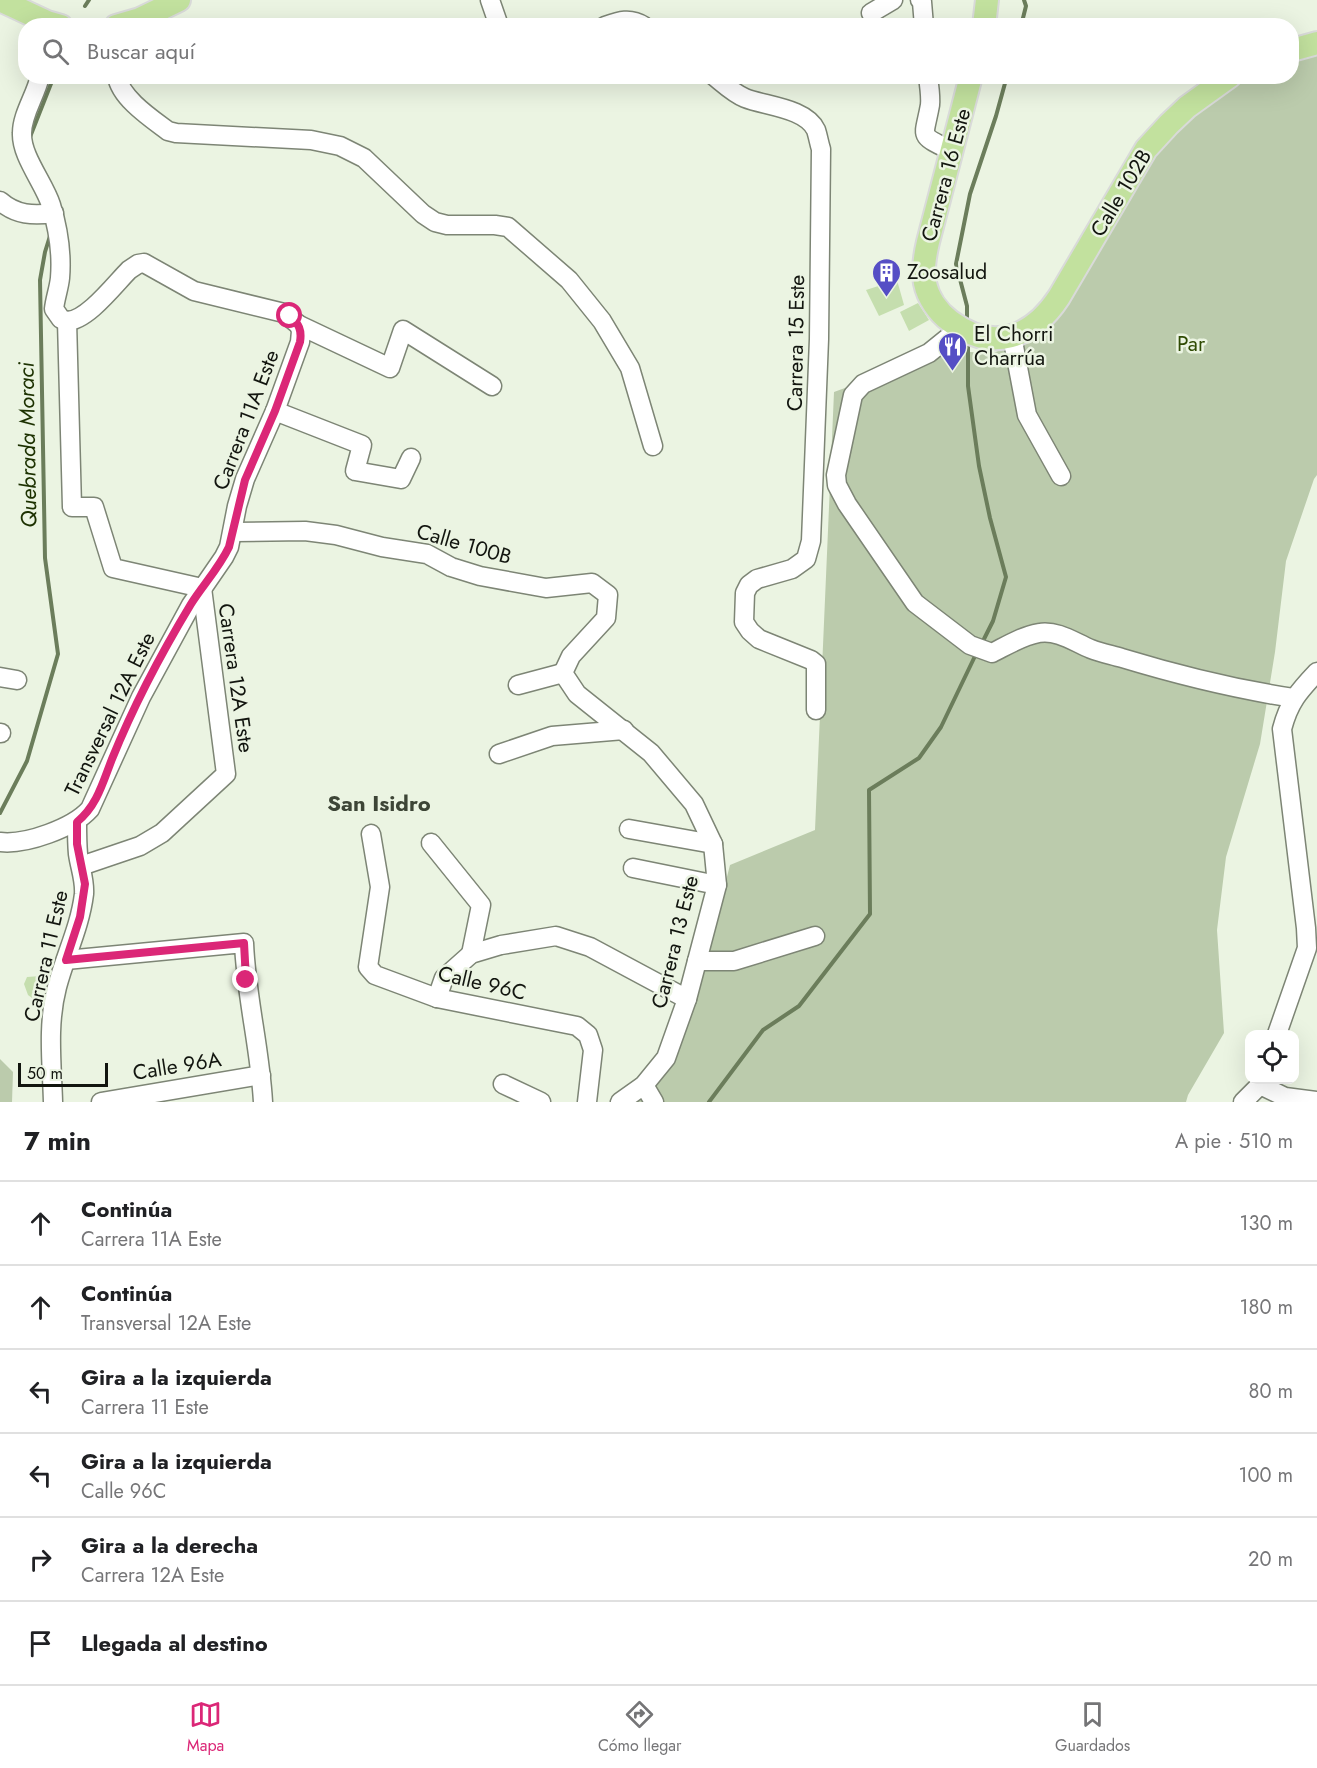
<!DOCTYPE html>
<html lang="es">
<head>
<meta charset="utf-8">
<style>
	:root { --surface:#fff; --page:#f6f6f6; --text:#202124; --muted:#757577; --line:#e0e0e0; --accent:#db2777 }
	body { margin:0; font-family:Jost,sans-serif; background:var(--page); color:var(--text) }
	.controls { position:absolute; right:18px; bottom:18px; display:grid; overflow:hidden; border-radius:12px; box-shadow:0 6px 24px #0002 }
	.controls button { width:54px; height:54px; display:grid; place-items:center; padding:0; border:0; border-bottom:2px solid var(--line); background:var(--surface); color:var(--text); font:30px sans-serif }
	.scale { position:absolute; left:18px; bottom:15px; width:90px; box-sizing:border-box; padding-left:6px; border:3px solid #12150f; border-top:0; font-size:16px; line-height:21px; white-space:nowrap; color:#12150f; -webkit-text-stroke:4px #ebf4e2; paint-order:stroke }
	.stop { position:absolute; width:18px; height:18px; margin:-14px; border:4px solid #db2777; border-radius:50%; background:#fff }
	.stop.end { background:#db2777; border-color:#fff; box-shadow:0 2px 6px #0008 }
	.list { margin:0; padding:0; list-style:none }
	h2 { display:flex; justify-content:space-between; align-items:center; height:78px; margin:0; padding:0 24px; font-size:26px }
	h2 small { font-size:20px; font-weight:400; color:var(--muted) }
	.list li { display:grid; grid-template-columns:39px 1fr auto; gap:18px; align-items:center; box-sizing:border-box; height:84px; padding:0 24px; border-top:2px solid var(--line) }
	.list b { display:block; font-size:22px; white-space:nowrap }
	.list p { margin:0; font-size:20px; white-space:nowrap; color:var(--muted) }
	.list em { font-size:20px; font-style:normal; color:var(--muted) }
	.icon { flex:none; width:33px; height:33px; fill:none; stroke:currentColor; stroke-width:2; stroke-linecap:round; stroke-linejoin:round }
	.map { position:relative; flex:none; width:1317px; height:1102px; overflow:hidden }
	.search { position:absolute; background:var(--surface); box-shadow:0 6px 24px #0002; left:18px; right:18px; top:18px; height:66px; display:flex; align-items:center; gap:15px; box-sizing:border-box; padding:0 21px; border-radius:24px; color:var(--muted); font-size:22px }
	.sheet { height:582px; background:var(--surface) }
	nav { display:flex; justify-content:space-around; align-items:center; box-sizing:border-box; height:84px; border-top:2px solid var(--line); background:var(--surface); font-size:16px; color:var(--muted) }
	nav a { display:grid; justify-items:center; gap:3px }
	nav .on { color:var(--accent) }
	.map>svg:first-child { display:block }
	.green { fill:#bbcbac }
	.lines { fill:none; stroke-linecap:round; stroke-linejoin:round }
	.stream { stroke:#6b7d5b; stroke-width:4 }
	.building { fill:#c5deae }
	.minor-casing { stroke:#7d8575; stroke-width:21 }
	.major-casing { stroke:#d9dad9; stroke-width:26 }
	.minor { stroke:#fff; stroke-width:18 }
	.major { stroke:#c2e19e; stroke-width:22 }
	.route { stroke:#db2777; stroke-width:8 }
	.labels { text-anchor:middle; stroke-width:5; stroke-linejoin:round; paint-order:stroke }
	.street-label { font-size:21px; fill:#12150f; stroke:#ebf4e2 }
	.poi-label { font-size:21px; fill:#12150f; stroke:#ebf4e2; text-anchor:start }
	.park-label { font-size:21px; fill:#2f4b03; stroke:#ebf4e2 }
	.water-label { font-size:22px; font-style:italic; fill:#1c3100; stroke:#ebf4e2 }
	.neighbourhood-label { font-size:22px; font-weight:bold; fill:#3d4536; stroke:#ebf4e2 }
</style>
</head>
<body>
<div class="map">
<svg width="1317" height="1102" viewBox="0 0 1317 1102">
	<rect width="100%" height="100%" fill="#ebf4e2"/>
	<!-- green -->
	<g class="green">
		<polygon points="1317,50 1317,475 1314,479 1286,561 1275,652 1260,744 1226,857 1217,930 1224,1033 1188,1095 1186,1102 630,1102 697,994 730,865 815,830 834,392 946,351 993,353 1024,341 1157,143 1211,98 1250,77 1292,76 1292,58"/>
		<polygon points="0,1059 13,1072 12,1102 0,1102"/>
	</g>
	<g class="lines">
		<!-- stream -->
		<g class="stream">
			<polyline points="85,6 89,0"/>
			<polyline points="1021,26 1026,6 1024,0"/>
			<polyline points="30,137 54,76"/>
			<polyline points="967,322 967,306 956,264 970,194 996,116 1007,76"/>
			<polyline points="968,342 968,386 979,466 990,518 1006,577 993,621 981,645"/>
			<polyline points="0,813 27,761 58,654 45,558 40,280 45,252 50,236"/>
			<polyline points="709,1102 763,1030 799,1006 870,914 869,790 919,758 941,727 976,654"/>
		</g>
	</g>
	<!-- building -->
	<g class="building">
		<polygon points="897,280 904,305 879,316 866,290"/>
		<polygon points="918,303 929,320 909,331 900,312"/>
		<polygon points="41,976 37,988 40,995 32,998 28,995 24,984 27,977"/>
	</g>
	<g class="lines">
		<defs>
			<g id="minor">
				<polyline points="490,0 499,26"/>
				<polyline points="920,0 922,2 924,26"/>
				<polyline points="871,13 893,0"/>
				<path d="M 605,26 C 619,21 630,17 644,26"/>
				<path d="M 40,76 C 36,95 22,114 22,133 C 21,156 44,183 51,205 C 58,228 62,254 60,278 C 59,288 55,299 54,309 L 61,319 L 67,321"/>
				<path d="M 117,76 C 120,98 152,119 168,131 L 176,133 L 311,140 L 340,146 L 364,158 L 423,214 L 435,222 L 447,225 L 495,225 L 508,227 L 569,280 L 602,321 L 630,368 L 653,446"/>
				<path d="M 714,76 C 724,84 733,93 745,98 C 765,106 806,108 816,130 C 818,136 819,143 821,149 L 819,339 L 811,541 L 806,559 L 792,569 L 757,579 L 749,585 L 745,593 L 744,622 L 750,631 L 759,639 L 811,660 L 816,664 L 816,710"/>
				<path d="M 928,76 C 929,86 931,96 930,105 C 924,139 917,134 952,151"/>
				<path d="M 0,201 C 16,215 33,216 54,213"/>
				<polyline points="67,321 72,507 94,507 113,568 202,588 226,774 162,833 140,846 81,866"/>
				<path d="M 67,321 C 87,321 115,284 129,270 L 138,264 L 144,263 L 194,291 L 284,313 L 299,325 L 390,368 L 403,330 L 492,386"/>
				<path d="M 960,328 L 929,353 L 863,384 L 853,395 L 836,475 L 837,485 L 847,504 L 915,603 L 970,645 L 992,653 C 1006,646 1022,636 1039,633 C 1058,630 1074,642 1091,649 C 1101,653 1112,655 1122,658 C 1178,675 1235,689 1293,698"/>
				<polyline points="1012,336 1027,415 1061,476"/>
				<polyline points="275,411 362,445 355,471 401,479 411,458"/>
				<polyline points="234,532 305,531 336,535 382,547 427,554 451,567 480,576 546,588 592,583 608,595 606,618 571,656 563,673 577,694 651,753 694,804 713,844 717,885 687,999 666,1058 644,1085 620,1102"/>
				<polyline points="0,677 17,680"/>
				<polyline points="518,685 563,673"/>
				<polyline points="0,733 1,733"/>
				<polyline points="499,754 552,736 624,730"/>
				<polyline points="629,829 713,844"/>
				<polyline points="371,834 380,887 368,967 375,975 437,998 577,1026 588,1035 593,1050 587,1102"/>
				<path d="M 0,842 C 26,845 73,828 90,809 L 141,697 L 191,605 L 224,557 L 229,547 L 237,506 L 245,479 L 275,411 L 300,342 L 301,331 L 299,325"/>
				<polyline points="431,843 481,905 471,954"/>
				<polyline points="633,868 717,885"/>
				<path d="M 66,960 L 244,943 C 246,996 260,1048 263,1102"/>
				<polyline points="697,961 734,961 815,936"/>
				<polyline points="437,998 444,978 471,954 501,945 556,936 590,947 687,999"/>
				<path d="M 1277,1034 L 1307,948 L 1306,928 L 1282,729 C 1289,702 1299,691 1317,672"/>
				<polyline points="503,1084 541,1102"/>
				<polyline points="644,1085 654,1102"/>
				<polyline points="1260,1085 1285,1097 1317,1101"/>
				<path d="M 53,1102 C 52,1064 47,1025 57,987 C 65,956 80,927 84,894 C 85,880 80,868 78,854 C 77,843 77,832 77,821"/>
				<polyline points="101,1102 261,1075"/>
				<polyline points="1243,1102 1260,1085 1262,1080"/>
			</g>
			<g id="major">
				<polyline points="0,0 47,22 61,26"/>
				<polyline points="116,26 140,19 179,0"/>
				<polyline points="984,26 987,0"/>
				<polyline points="1292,50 1317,43"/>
				<path d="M 971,76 L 928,242 C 925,255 922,270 925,283 C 928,298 938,312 950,321 C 992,353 1032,338 1059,297 L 1146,149 L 1169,124 L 1187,107 L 1230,76"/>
			</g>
		</defs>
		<!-- minor casing -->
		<use href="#minor" class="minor-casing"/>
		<!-- major casing -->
		<use href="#major" class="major-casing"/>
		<!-- minor -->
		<use href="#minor" class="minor"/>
		<!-- major -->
		<use href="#major" class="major"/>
	</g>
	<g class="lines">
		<!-- route -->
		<path class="route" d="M 246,980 L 244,943 L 66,960 L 80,917 L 85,884 L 77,844 L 77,822 C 97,806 103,782 112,759 C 133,707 162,652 191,604 C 203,585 219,568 229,547 L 245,480 L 275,411 L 300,342 C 302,330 299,324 290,316"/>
	</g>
	<!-- icons -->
	<defs>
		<symbol id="building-pin" viewBox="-11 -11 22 30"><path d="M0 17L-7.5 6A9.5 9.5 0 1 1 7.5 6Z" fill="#554ec5" stroke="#ebf4e2"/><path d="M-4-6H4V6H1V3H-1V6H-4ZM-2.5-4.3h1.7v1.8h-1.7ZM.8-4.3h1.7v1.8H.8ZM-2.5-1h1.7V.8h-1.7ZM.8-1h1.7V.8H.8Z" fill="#fff"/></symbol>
		<symbol id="restaurant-pin" viewBox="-11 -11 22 30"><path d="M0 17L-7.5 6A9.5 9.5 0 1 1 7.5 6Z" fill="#554ec5" stroke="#ebf4e2"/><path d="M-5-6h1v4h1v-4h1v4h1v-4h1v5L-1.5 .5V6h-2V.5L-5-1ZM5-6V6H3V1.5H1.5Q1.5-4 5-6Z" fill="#fff"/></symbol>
	</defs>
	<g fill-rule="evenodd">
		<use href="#building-pin" x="870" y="256" width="33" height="45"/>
		<use href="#restaurant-pin" x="936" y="330" width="33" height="45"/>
	</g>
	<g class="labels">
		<!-- street labels -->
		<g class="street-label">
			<text transform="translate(946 175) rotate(-75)" y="7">Carrera 16 Este</text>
			<text transform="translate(1121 193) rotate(-59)" y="7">Calle 102B</text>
			<text transform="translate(796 343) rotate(-89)" y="7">Carrera 15 Este</text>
			<text transform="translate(246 420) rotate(-69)" y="7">Carrera 11A Este</text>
			<text transform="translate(464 544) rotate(16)" y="7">Calle 100B</text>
			<text transform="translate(236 678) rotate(82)" y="7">Carrera 12A Este</text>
			<text transform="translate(110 714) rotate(-64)" y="7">Transversal 12A Este</text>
			<text transform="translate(675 942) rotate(-76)" y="7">Carrera 13 Este</text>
			<text transform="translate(46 956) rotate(-77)" y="7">Carrera 11 Este</text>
			<text transform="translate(482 983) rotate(13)" y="7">Calle 96C</text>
			<text transform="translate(177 1066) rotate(-9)" y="7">Calle 96A</text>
		</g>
		<!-- poi labels -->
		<g class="poi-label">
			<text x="907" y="279">Zoosalud</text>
			<text x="974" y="341">El Chorri<tspan x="974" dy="24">Charrúa</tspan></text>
		</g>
		<!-- park labels -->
		<g class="park-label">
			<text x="1191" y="351">Par</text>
		</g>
		<!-- water labels -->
		<g class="water-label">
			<text transform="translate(27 445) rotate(-91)" y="8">Quebrada Moraci</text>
		</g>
		<!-- neighbourhood labels -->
		<g class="neighbourhood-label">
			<text x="379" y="811">San Isidro</text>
		</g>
	</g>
</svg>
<div class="controls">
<button><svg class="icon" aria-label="locate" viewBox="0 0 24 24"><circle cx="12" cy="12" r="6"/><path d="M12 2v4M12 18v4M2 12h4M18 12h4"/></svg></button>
</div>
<div class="scale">50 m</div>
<div class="stop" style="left:290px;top:316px"></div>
<div class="stop end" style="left:246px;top:980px"></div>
<div class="search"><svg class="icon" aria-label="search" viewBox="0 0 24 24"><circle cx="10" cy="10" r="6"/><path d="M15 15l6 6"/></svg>Buscar aquí</div>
</div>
<section class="sheet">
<h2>7 min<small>A pie · 510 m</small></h2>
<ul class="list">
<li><svg class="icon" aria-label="ahead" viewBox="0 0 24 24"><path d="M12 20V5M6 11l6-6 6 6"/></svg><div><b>Continúa</b><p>Carrera 11A Este</p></div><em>130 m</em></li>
<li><svg class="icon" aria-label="ahead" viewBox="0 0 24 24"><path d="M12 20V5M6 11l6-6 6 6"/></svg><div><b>Continúa</b><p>Transversal 12A Este</p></div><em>180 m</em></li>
<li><svg class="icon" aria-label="left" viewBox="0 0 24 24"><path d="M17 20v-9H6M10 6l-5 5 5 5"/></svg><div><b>Gira a la izquierda</b><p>Carrera 11 Este</p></div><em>80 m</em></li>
<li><svg class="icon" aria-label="left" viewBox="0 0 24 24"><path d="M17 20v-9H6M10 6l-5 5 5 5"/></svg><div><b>Gira a la izquierda</b><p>Calle 96C</p></div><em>100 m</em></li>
<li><svg class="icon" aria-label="right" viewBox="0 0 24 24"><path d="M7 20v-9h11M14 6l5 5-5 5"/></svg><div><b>Gira a la derecha</b><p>Carrera 12A Este</p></div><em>20 m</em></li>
<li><svg class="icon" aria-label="arrive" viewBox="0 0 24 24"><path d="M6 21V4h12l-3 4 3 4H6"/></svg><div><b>Llegada al destino</b></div></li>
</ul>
</section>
<nav>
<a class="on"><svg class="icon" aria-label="map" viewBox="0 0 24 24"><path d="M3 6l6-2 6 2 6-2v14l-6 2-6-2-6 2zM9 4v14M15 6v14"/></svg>Mapa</a>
<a><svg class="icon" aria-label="directions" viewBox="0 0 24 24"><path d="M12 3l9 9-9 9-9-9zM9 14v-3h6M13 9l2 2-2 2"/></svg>Cómo llegar</a>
<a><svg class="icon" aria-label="saved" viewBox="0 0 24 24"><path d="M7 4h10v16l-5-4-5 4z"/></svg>Guardados</a>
</nav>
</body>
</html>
